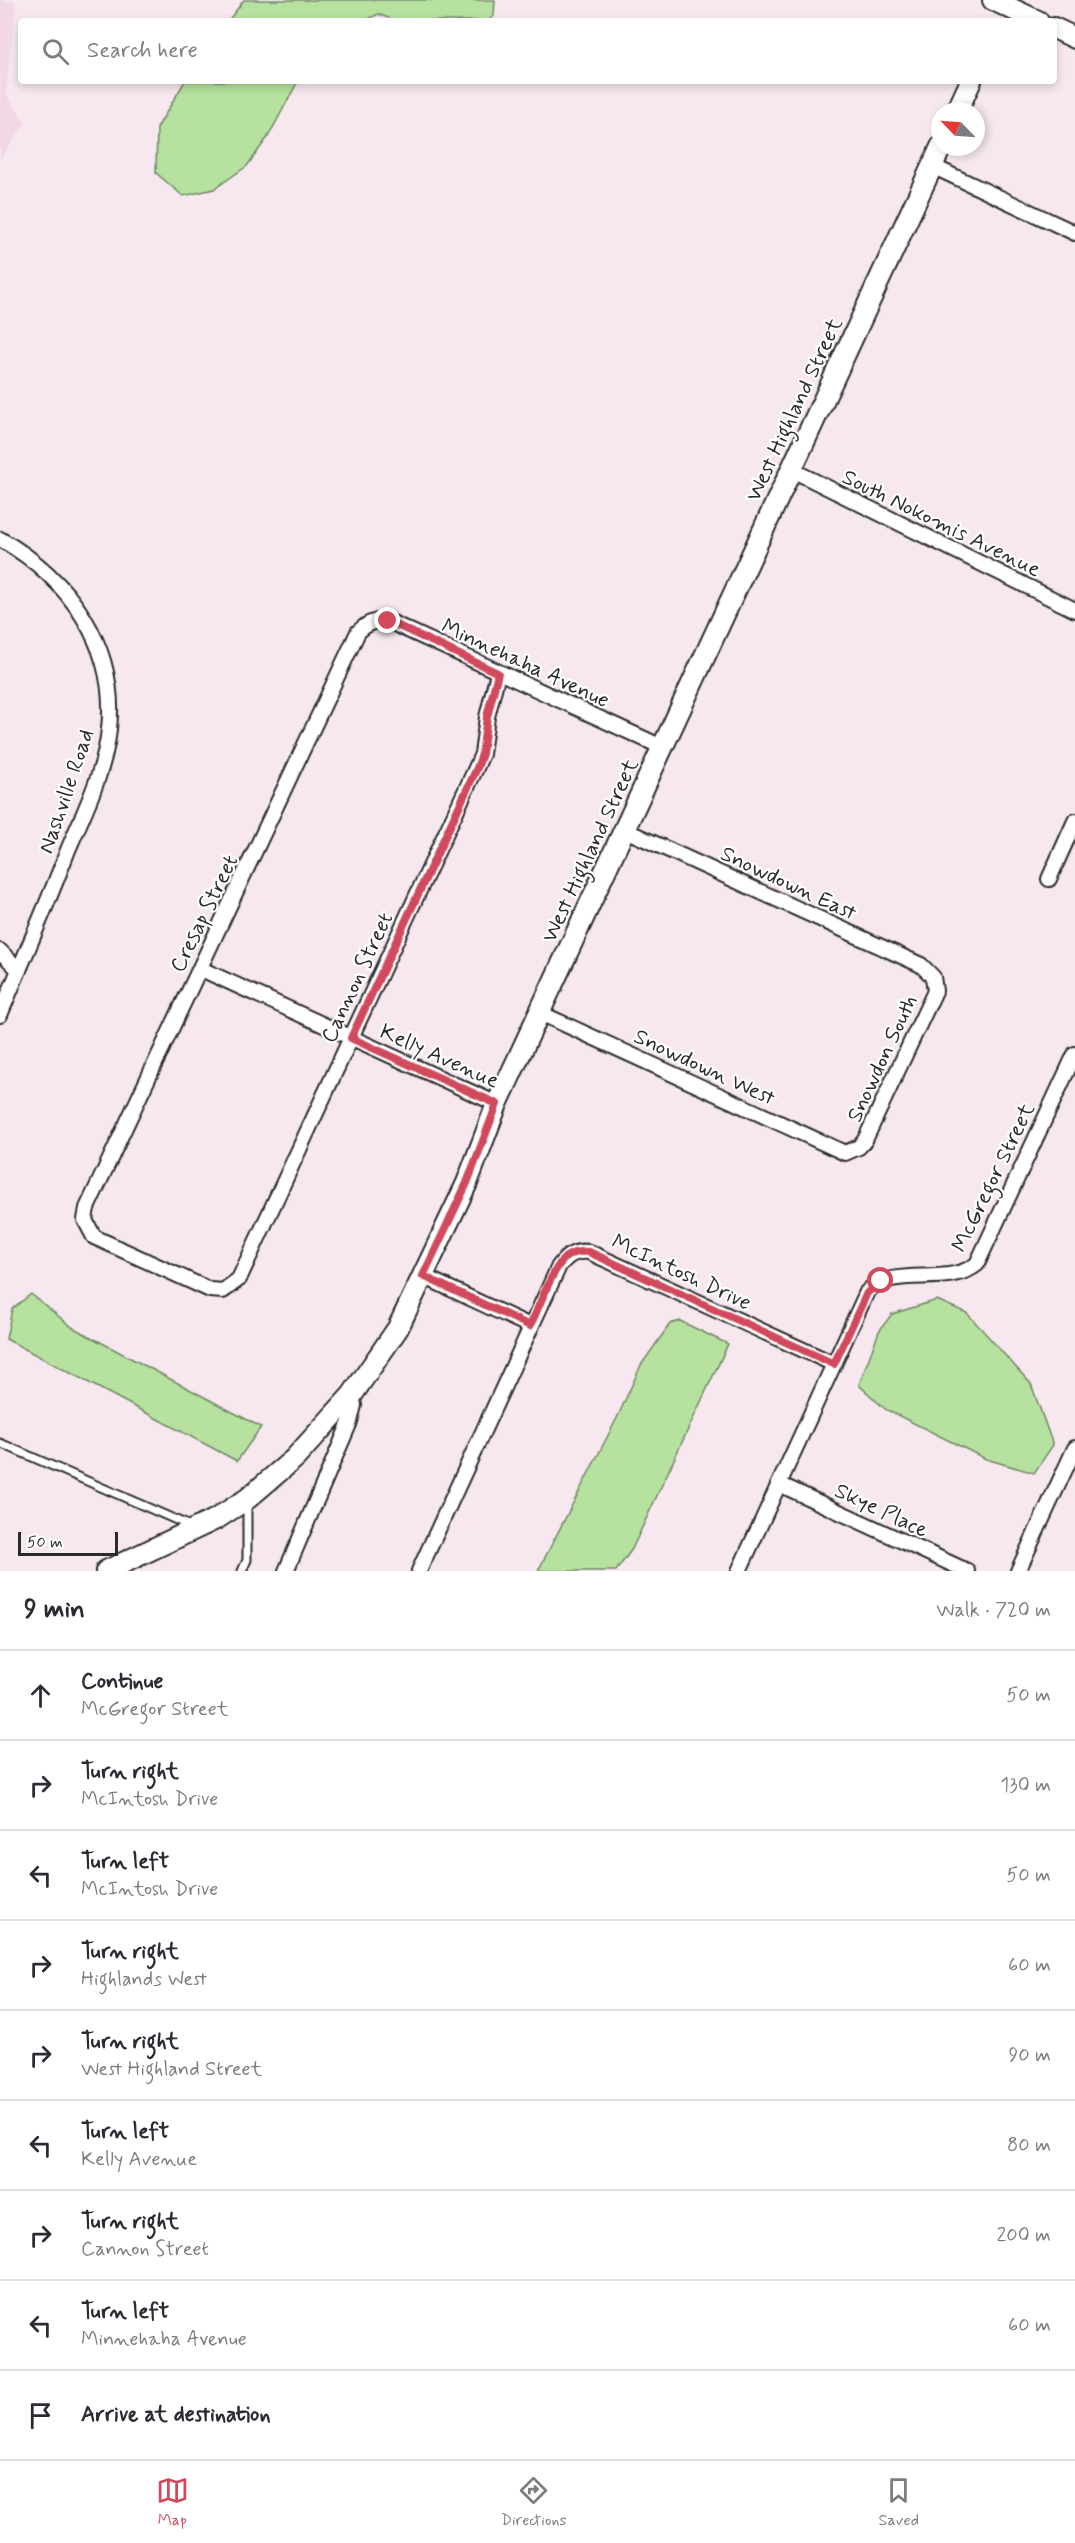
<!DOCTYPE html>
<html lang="en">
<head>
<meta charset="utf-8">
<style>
	:root { --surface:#fff; --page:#f7f7f7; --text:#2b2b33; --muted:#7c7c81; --line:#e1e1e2; --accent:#d1495b }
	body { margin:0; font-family:Mynerve,sans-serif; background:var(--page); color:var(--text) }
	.compass { position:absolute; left:931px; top:102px; width:54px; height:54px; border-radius:50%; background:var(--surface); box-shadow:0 3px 9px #0003; rotate:295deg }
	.scale { position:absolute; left:18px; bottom:15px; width:100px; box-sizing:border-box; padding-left:6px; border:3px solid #2b2b2b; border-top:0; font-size:16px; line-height:21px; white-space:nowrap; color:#2b2b2b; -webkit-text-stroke:4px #fff; paint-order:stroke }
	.stop { position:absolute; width:18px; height:18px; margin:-14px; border:4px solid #d1495b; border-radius:50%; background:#fff }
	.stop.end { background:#d1495b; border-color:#fff; box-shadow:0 2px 6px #0008 }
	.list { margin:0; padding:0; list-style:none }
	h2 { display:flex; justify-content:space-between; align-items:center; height:78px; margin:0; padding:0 24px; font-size:26px }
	h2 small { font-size:20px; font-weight:400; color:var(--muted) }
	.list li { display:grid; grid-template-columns:39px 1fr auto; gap:18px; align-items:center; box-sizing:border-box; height:90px; padding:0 24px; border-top:2px solid var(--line) }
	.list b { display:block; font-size:22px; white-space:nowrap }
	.list p { margin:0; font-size:20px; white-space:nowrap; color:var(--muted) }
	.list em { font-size:20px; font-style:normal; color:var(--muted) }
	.icon { flex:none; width:33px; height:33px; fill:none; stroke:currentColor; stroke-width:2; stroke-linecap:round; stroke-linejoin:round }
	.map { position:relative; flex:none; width:1075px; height:1571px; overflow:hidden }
	.search { position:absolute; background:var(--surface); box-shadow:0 3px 9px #0003; left:18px; right:18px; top:18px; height:66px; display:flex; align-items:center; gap:15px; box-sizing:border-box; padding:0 21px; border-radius:6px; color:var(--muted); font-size:22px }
	.sheet { height:888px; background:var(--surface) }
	nav { display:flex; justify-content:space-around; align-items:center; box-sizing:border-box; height:84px; border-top:2px solid var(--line); background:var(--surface); font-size:16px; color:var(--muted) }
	nav a { display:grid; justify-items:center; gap:3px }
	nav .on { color:var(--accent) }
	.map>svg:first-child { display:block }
	.built { fill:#f2d8e5 }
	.green { fill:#b6e19f; stroke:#708665; stroke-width:1.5 }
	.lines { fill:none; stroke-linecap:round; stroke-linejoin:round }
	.lane-casing { stroke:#2b2b2b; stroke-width:11 }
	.street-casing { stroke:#2b2b2b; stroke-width:18 }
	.secondary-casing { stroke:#2b2b2b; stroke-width:24 }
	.lane { stroke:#fff; stroke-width:7 }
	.street { stroke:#fff; stroke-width:14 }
	.secondary { stroke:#fff; stroke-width:20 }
	.route { stroke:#d1495b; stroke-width:8 }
	.labels { text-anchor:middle; stroke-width:4.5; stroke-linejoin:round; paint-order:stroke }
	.street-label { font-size:22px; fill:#2b2b2b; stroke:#fff }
</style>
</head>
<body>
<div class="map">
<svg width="1075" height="1571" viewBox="0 0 1075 1571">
	<rect width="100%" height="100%" fill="#f7e8f0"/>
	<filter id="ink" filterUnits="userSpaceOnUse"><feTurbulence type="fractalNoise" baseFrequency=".0167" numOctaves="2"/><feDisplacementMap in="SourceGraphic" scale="12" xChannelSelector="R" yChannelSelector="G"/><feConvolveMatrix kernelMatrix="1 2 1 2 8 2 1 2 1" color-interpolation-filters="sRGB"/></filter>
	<g filter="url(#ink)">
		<!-- built -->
		<polygon class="built" points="0,0 16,2 6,93 26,123 0,159"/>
		<!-- green -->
		<g class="green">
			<polygon points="244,0 495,0 494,16 488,21 396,21 378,14 365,21 228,21"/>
			<polygon points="185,81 298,81 268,137 247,166 214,189 183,196 156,173 157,128"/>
			<polygon points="31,1294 72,1327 261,1427 237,1461 6,1339 12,1309"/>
			<polygon points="937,1300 967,1313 1031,1384 1053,1445 1034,1473 986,1459 885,1409 859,1385 879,1331 892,1314"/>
			<polygon points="680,1321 728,1344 632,1549 616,1571 538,1571 617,1418 641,1365 670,1324"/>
		</g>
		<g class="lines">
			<defs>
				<g id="lane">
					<polyline points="0,1443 190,1526"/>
					<polyline points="242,1571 247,1560 247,1501"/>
				</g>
				<g id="street">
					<polyline points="932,166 1075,233"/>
					<polyline points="792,470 1075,610"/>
					<path d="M 0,539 C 69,578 118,647 109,729 C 105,771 84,812 68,850 C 47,905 23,960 0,1015"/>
					<path d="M 498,673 L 487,717 L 482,754 L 476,768 L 239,1279 L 223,1291 L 210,1290 L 94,1237 L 85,1220 L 87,1208 L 358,632 C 367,623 376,619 388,621 L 662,747"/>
					<polyline points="1049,879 1075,821"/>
					<polyline points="0,951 19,970"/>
					<polyline points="201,969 497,1104"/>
					<polyline points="540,1013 845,1153 859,1147 865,1140 935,991 933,977 921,965 625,830"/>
					<polyline points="423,1276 530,1326"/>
					<polyline points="779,1484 967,1571"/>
					<polyline points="286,1571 350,1422 354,1405 352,1395"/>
					<path d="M 419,1571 L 559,1266 C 567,1256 575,1250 589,1252 L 834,1364"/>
					<path d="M 739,1571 L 867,1292 C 892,1264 948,1288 977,1264 L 1075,1054"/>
					<polyline points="1018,1571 1075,1448"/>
				</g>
				<g id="secondary">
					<polyline points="993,0 1038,21"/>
					<polyline points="1054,28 1075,38"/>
					<polyline points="957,111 971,81"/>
					<polyline points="106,1571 216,1519 247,1499 295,1458 352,1395 398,1328 467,1183 497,1104 941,147"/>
				</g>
			</defs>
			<!-- lane casing -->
			<use href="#lane" class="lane-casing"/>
			<!-- street casing -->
			<use href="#street" class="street-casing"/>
			<!-- secondary casing -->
			<use href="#secondary" class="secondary-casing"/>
			<!-- lane -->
			<use href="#lane" class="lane"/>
			<!-- street -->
			<use href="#street" class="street"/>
			<!-- secondary -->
			<use href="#secondary" class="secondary"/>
		</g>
	</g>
	<g class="lines" filter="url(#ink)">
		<!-- route -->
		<path class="route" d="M 388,621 L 498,673 L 487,717 L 482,754 L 477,768 L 351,1038 L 497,1104 L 467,1183 L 423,1276 L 530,1326 C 539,1308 552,1268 566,1257 C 573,1252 581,1251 589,1252 L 834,1364 L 867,1293 L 881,1281"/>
	</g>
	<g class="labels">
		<!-- street labels -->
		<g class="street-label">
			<text transform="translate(793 409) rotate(-65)" y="8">West Highland Street</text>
			<text transform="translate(942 522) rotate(26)" y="8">South Nokomis Avenue</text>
			<text transform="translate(526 662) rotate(25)" y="8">Minnehaha Avenue</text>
			<text transform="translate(65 791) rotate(-71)" y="8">Nashville Road</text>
			<text transform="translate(589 850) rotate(-65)" y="8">West Highland Street</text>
			<text transform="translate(789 882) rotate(25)" y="8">Snowdown East</text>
			<text transform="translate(203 913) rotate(-64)" y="8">Cresap Street</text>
			<text transform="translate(356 977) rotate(-65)" y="8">Cannon Street</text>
			<text transform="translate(440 1055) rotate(24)" y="8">Kelly Avenue</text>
			<text transform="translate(881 1058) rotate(-65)" y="8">Snowdon South</text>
			<text transform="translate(705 1066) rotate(25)" y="8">Snowdown West</text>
			<text transform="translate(992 1177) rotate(-64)" y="8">McGregor Street</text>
			<text transform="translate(682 1271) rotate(25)" y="8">McIntosh Drive</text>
			<text transform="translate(882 1509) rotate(25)" y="8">Skye Place</text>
		</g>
	</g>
</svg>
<svg class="compass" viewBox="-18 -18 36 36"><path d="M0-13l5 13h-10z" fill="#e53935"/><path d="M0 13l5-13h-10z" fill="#7c7c81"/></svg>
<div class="scale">50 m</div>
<div class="stop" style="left:881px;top:1281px"></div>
<div class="stop end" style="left:388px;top:621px"></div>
<div class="search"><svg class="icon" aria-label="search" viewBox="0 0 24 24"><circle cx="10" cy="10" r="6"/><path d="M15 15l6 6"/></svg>Search here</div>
</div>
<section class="sheet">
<h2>9 min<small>Walk · 720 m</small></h2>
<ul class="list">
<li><svg class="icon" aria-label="ahead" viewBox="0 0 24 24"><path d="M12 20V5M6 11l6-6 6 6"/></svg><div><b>Continue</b><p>McGregor Street</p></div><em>50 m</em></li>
<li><svg class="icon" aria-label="right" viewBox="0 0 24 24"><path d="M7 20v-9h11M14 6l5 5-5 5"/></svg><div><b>Turn right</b><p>McIntosh Drive</p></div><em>130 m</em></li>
<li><svg class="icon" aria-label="left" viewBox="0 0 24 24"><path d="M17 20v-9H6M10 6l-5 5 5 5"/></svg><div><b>Turn left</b><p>McIntosh Drive</p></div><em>50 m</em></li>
<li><svg class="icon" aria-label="right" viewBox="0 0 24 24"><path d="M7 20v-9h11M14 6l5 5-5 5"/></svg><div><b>Turn right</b><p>Highlands West</p></div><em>60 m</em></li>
<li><svg class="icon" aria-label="right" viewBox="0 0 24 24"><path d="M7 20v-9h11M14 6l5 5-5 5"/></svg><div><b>Turn right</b><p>West Highland Street</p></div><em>90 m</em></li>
<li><svg class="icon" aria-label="left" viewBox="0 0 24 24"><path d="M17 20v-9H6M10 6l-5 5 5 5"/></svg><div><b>Turn left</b><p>Kelly Avenue</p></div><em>80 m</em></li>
<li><svg class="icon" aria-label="right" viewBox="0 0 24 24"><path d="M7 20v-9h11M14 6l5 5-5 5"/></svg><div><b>Turn right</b><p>Cannon Street</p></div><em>200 m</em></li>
<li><svg class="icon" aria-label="left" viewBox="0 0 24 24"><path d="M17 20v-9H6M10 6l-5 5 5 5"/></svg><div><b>Turn left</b><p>Minnehaha Avenue</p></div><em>60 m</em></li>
<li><svg class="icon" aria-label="arrive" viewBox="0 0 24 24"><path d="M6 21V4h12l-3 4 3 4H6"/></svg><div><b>Arrive at destination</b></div></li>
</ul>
</section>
<nav>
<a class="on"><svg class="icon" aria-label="map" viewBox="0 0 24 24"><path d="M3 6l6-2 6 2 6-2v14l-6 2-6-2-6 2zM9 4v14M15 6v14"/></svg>Map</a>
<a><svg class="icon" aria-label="directions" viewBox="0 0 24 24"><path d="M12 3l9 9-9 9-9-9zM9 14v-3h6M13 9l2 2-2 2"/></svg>Directions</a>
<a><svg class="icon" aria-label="saved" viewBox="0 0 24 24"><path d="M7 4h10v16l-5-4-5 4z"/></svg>Saved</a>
</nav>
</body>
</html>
